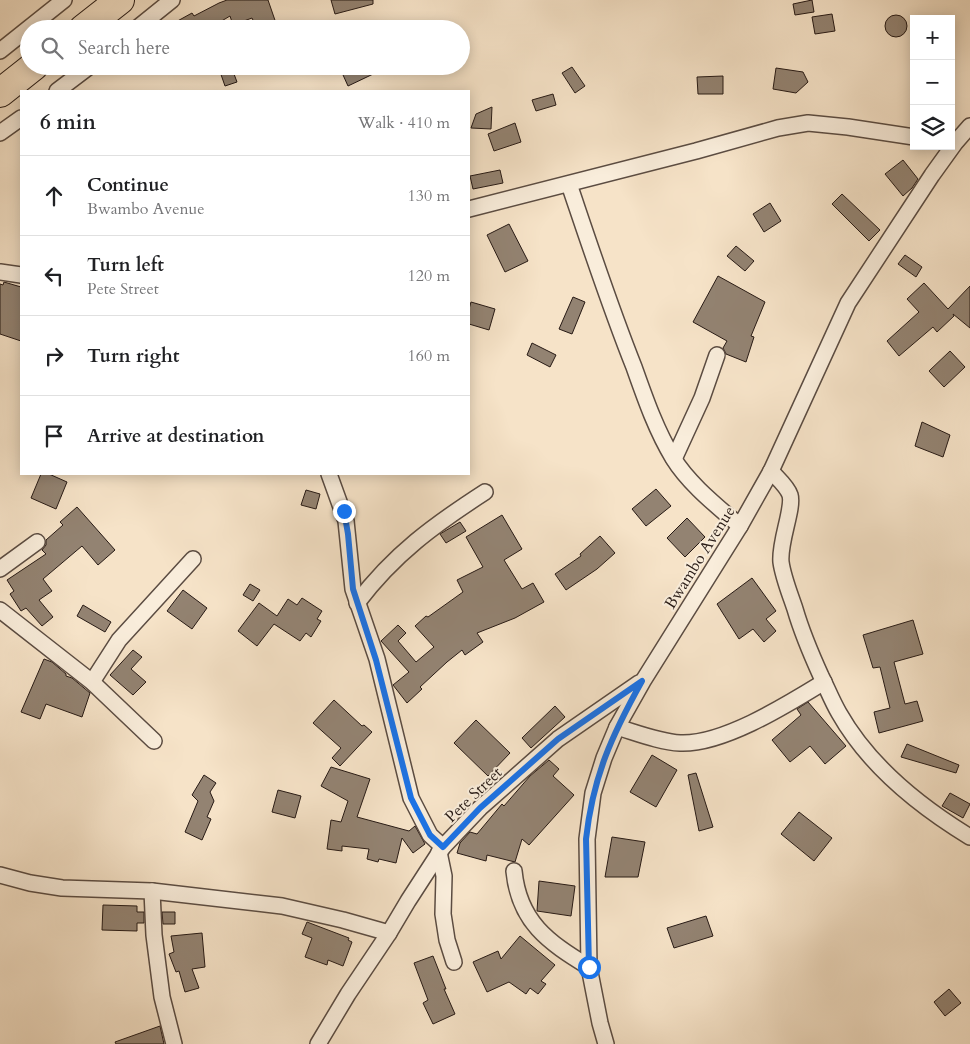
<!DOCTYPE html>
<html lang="en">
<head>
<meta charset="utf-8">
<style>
	:root { --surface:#fff; --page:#f6f6f6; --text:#202124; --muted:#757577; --line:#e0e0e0 }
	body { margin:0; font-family:Cardo,serif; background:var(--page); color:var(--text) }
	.controls { position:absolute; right:15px; top:15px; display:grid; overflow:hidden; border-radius:0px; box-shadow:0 2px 12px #0003 }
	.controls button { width:45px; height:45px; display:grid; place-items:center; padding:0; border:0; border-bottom:1px solid var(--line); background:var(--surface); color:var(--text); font:25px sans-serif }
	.stop { position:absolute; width:15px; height:15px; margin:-11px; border:4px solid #1a73e8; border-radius:50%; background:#fff }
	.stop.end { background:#1a73e8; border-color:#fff; box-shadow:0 1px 5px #0008 }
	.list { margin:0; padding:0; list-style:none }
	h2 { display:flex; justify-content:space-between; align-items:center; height:65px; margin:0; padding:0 20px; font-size:21px }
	h2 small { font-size:16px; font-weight:400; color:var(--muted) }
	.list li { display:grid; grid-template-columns:32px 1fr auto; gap:15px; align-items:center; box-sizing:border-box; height:80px; padding:0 20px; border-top:1px solid var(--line) }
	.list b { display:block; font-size:19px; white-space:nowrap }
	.list p { margin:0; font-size:16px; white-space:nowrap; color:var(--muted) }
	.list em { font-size:16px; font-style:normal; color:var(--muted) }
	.icon { flex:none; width:28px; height:28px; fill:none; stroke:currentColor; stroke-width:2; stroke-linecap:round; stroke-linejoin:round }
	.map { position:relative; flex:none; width:970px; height:1044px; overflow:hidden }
	.search { position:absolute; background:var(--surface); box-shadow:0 2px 12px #0003; left:20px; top:20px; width:450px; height:55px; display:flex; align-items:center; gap:12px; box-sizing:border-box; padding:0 18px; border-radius:28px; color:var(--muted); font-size:19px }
	.panel { position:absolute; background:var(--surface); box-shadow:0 2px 12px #0003; left:20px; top:90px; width:450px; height:385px; border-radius:0px }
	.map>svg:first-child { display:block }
	.building { fill:#938372; stroke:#271a15 }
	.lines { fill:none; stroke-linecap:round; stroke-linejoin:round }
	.street-casing { stroke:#5b4c42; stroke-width:18 }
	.highway-casing { stroke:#271a15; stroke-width:30 }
	.street { stroke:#f9eddb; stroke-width:15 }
	.highway { stroke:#f6e3c8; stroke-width:28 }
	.route { stroke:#1a73e8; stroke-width:6 }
	.labels { text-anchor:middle; stroke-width:4; stroke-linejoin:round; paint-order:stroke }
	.street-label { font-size:16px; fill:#271a15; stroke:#f9eddb }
</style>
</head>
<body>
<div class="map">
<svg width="970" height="1044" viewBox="0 0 970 1044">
	<rect width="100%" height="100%" fill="#f6e3c8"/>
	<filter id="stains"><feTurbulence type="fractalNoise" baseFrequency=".004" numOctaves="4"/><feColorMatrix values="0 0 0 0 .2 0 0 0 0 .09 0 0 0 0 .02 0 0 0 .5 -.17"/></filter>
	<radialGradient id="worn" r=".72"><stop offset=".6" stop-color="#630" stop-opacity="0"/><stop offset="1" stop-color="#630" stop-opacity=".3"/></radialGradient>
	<!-- building -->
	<g class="building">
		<polygon points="227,0 268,0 278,29 257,29 252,18 233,25 230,16 208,29 163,29 192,13 194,16 219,3"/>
		<polygon points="331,0 373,0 373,4 335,14"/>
		<polygon points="812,0 814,12 795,15 793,4"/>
		<polygon points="832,14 835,31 815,34 812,17"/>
		<circle cx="896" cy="26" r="11"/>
		<polygon points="218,66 231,66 237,82 225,86"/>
		<polygon points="339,66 390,66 348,86"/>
		<polygon points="572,67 585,86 575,93 562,73"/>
		<polygon points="776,68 803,72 808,82 796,93 773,89"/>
		<polygon points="723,76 723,94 698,94 697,77"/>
		<polygon points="553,94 556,105 536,111 532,100"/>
		<polygon points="492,107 491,129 471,128 476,114"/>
		<polygon points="515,123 521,142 494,151 488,134"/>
		<polygon points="903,160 918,179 912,188 903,196 885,174"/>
		<polygon points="500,170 503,183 473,189 470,176"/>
		<polygon points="842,194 880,230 869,241 832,204"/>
		<polygon points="770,203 781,221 764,232 753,214"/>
		<polygon points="509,224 528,261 505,272 487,235"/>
		<polygon points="736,246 754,261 745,271 727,256"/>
		<polygon points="905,255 922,267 916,277 898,264"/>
		<polygon points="718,276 765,302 751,336 754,337 746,362 726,354 723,348 727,341 693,322"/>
		<polygon points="4,282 21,287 21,341 0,334 0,284 3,285"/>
		<polygon points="924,283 948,309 970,286 970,328 953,314 954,316 937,332 933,327 899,356 887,341 919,312 907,299"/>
		<polygon points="573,297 585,302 572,334 559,329"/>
		<polygon points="471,302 495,309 489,330 469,324 469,309"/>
		<polygon points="532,343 556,355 550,367 527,355"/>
		<polygon points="950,351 965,367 944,387 929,371"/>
		<polygon points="922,422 950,435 943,457 915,446"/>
		<polygon points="41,474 49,474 67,482 56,509 31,498"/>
		<polygon points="656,489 671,506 646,526 632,509"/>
		<polygon points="306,490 320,494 316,509 301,505"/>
		<polygon points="77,507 115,550 98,565 82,546 43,579 52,591 39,600 53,617 42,626 26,608 21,611 10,594 14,591 7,580 46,554 42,550 46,545 46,540 63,525 60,522"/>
		<polygon points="502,515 522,549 504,560 522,589 533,583 544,602 515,618 477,633 483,642 465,655 462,650 447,662 420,687 422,689 407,703 393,685 409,672 381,641 398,625 406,633 398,641 416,662 434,647 415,626 426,616 428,617 463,592 457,580 483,567 466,537"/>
		<polygon points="687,518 705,537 685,557 667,538"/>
		<polygon points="460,522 466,531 446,543 440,534"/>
		<polygon points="600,536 615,553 597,569 566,590 555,574 581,556 580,554"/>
		<polygon points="752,578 776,611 766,619 776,631 764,642 753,629 739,639 717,604"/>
		<polygon points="250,584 260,590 253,601 243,595"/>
		<polygon points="183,590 207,608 192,629 167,611"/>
		<polygon points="302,598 322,611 317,619 321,621 311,637 306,633 300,641 274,624 257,646 238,631 259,603 277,616 288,599 297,605"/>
		<polygon points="83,605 111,622 105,632 77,616"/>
		<polygon points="913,620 923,654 894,662 905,704 917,701 923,721 879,733 874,712 890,708 880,667 873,668 863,635"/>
		<polygon points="133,650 142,657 131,669 146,682 133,695 110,675"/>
		<polygon points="44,659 52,662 66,674 66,676 72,678 90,693 82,717 46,704 40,719 21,712"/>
		<polygon points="334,700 362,726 364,725 372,732 340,766 332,758 341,748 313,723"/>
		<polygon points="808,702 846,746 825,764 810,746 790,762 772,740 801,715 797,709"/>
		<polygon points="555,706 565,717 531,748 522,738"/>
		<polygon points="476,720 510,753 488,776 454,743"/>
		<polygon points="907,744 959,765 956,773 901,757"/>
		<polygon points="652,755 677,770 656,807 630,792"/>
		<polygon points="549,760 559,769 553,776 574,795 529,845 522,839 515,862 487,855 486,861 457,853 460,843 470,832 477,834 502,804 504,806 530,776"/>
		<polygon points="331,767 370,779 357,817 409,831 415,826 425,844 413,853 402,838 396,863 379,859 378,862 367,859 369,849 342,846 342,851 327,849 331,820 341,822 348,801 321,786"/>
		<polygon points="696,773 713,827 699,831 688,775"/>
		<polygon points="204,775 216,783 210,792 214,801 207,817 211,819 202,840 185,832 198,801 192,795"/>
		<polygon points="278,790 301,796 295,818 272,812"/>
		<polygon points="950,793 970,804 963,818 942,806"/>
		<polygon points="799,812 832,838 814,861 781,834"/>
		<polygon points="612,837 645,842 638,877 605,877"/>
		<polygon points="539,881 575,886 571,916 537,911"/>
		<polygon points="103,905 137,906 137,912 144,912 144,923 137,923 137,931 102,930"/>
		<polygon points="162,912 175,912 175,924 163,924"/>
		<polygon points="706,916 713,936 674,948 667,928"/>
		<polygon points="307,922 349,938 348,940 352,942 343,966 328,960 327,965 305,957 312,938 302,934"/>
		<polygon points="202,933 205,967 192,969 199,988 185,992 179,971 176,972 169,954 174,952 171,936"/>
		<polygon points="520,936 555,965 541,981 546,984 538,994 530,988 526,994 509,982 487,992 473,962 498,951 501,959"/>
		<polygon points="433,956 446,989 444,989 455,1014 433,1024 423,1003 428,1000 414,963"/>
		<polygon points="949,989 961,1003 945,1016 934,1002"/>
		<polygon points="160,1026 164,1044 116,1044 115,1042"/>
	</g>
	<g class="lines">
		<defs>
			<g id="street">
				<polyline points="136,29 172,0"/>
				<polyline points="0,51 64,0"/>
				<polyline points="57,91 90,66"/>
				<polyline points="0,133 21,118"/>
				<path d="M 569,184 C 590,246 610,307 634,367 C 645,398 656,430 673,458 C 689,484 717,506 740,526"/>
				<polyline points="469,209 696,151 778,128 808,123 848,127 914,137"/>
				<polyline points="0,272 21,275"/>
				<polyline points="674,459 702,398 717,355"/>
				<path d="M 771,471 C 777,478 787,486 790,495 C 794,508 779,542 781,562 C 783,577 790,594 795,609 C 802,633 811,654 821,676 C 827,688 832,701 839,713 C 869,766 919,806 970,837"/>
				<polyline points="329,474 346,521 353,589 377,659 411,798 430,835 443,847"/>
				<polyline points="0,569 37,542"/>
				<path d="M 357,603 C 394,554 434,525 485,492"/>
				<polyline points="0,610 92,682 154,741"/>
				<polyline points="92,682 119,640 193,559"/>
				<path d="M 617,727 C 637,733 660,742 680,743 C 723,745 788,704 824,682"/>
				<polyline points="439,852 444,876 443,914 447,940 454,962"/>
				<path d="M 514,871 C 519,922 548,942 589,967"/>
				<polyline points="0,875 30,883 62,888 152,891 282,906 343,920 389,933"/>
				<polyline points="152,891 154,935 162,997 174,1044"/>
				<polyline points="318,1044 348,994 389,933 408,901 443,847 480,808 558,739 639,683"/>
				<polyline points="606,1044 600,1023 589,967 587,839 593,793 604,758 617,727 643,681 740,526 771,471 848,303 932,175 955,143 970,126"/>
			</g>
			<g id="highway">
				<polyline points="83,29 120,0"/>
				<polyline points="0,93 34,66"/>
			</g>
		</defs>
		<!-- street casing -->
		<use href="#street" class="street-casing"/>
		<!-- highway casing -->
		<use href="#highway" class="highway-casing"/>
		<!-- street -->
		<use href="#street" class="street"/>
		<!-- highway -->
		<use href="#highway" class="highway"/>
	</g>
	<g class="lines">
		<!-- route -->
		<path class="route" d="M 344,511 L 348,534 L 353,589 L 376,660 L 411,798 L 430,835 L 443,847 L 480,808 L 558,739 L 642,681 C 612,735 593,776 586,839 L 589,967"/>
	</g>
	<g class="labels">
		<!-- street labels -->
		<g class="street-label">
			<text transform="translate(699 557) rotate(-58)" y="6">Bwambo Avenue</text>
			<text transform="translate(473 794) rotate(-44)" y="6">Pete Street</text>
		</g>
	</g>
	<rect width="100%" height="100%" filter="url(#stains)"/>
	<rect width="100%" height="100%" fill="url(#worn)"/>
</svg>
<div class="controls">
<button>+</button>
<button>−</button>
<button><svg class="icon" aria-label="layers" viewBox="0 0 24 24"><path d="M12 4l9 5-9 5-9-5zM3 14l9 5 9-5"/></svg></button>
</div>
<div class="stop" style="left:589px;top:967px"></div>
<div class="stop end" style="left:344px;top:511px"></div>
<div class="search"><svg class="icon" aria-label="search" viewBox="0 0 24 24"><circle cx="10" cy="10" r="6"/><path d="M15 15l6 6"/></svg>Search here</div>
<section class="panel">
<h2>6 min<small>Walk · 410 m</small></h2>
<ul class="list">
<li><svg class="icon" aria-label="ahead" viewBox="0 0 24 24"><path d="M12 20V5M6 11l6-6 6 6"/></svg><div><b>Continue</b><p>Bwambo Avenue</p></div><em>130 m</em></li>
<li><svg class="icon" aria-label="left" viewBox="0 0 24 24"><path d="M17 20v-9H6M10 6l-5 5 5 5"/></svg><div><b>Turn left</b><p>Pete Street</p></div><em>120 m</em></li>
<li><svg class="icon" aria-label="right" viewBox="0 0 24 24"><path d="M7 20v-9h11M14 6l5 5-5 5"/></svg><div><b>Turn right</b></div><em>160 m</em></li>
<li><svg class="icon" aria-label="arrive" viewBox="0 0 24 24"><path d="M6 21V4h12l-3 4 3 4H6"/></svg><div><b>Arrive at destination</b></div></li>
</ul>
</section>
</div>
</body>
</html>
